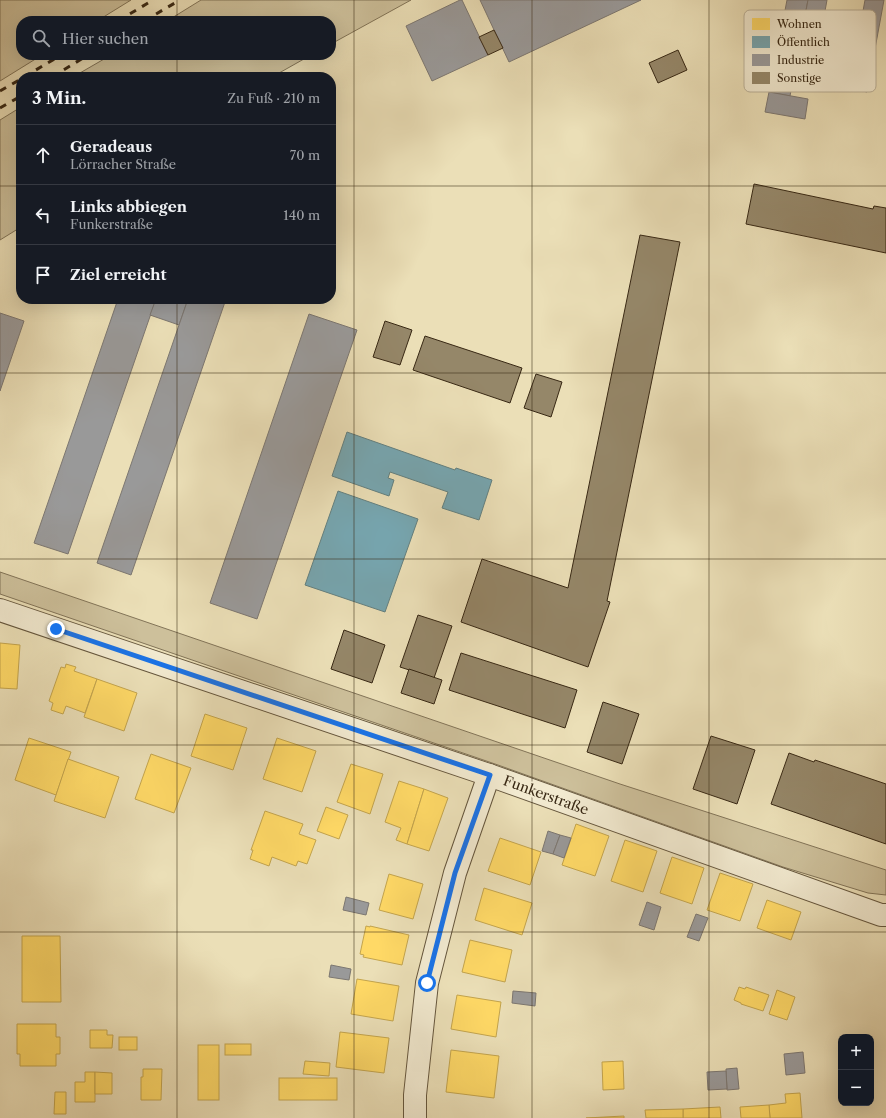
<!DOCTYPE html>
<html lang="de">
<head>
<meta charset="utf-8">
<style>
	:root { --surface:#171b24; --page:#242831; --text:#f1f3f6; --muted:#9ea1a6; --line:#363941 }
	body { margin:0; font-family:"Libre Caslon Text",serif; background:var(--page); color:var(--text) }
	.controls { position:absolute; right:12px; bottom:12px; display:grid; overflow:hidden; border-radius:8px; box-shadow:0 4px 16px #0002 }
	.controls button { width:36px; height:36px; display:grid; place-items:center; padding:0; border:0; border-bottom:1px solid var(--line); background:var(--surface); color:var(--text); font:20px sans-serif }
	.stop { position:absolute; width:12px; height:12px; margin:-9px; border:3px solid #1a73e8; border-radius:50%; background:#fff }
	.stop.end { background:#1a73e8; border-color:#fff; box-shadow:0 1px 4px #0008 }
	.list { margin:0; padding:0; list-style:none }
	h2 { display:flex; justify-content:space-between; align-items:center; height:52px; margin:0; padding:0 16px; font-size:17px }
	h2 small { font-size:13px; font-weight:400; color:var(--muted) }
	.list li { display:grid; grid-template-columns:26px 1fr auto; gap:12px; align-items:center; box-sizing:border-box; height:60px; padding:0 16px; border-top:1px solid var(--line) }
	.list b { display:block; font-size:15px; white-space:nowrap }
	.list p { margin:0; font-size:13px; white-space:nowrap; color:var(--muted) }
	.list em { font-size:13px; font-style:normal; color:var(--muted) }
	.icon { flex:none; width:22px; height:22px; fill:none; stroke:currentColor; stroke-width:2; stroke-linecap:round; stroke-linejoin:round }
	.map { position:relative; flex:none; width:886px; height:1118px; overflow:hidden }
	.search { position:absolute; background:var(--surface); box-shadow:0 4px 16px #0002; left:16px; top:16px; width:320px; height:44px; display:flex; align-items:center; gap:10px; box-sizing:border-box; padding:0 14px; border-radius:16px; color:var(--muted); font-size:15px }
	.panel { position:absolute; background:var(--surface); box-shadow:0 4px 16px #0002; left:16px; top:72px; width:320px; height:232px; border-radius:16px }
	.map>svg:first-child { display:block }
	.green { fill:#cdc09b; stroke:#827458 }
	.homes { fill:#ffd966; stroke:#c3a44d }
	.public { fill:#76a5af; stroke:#638080 }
	.industry { fill:#999; stroke:#7c7771 }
	.building { fill:#958769; stroke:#382814 }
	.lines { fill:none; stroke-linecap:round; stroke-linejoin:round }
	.street-casing { stroke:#65563d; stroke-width:24 }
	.street { stroke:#f2ead0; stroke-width:22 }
	.rail { stroke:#382814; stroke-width:3; stroke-dasharray:7 7; stroke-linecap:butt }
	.route { stroke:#1a73e8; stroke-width:5 }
	.grid { fill:none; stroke:#382814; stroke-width:1; stroke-opacity:0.55 }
	.labels { text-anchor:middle; stroke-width:4; stroke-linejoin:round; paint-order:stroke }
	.street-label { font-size:14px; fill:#382814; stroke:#f2ead0 }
	.key { fill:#f2ead0; stroke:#bab098; stroke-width:1 }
	.key-label { font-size:11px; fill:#382814 }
</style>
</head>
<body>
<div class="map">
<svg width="886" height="1118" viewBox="0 0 886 1118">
	<rect width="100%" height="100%" fill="#ebdfb7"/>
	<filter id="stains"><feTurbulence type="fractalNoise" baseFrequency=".005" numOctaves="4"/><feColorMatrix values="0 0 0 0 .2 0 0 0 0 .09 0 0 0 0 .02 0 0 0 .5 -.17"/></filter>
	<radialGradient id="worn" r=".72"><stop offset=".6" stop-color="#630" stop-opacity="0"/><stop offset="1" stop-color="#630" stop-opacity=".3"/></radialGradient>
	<!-- green -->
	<g class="green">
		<polygon points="0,0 131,0 97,21 21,21 21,55 42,55 0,81"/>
		<polygon points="201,0 411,0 331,44 331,21 167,21"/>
		<polygon points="111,55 311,55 272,77 73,77"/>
		<polygon points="21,107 21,227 0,240 0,120"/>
		<polygon points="0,572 620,784 886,870 886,895 868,893 783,867 498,765 393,729 0,594"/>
	</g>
	<!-- homes -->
	<g class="homes">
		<polygon points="0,643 20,645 17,689 0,688"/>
		<polygon points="66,664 76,667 74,671 97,679 85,713 66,706 63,714 51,710 53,703 49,701 61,667 65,668"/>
		<polygon points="97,679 137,693 124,731 84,717"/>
		<polygon points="205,714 247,728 233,770 191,756"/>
		<polygon points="29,738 71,752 56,795 15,780"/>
		<polygon points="277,738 316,751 302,792 263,779"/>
		<polygon points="151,754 191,768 174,813 135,799"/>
		<polygon points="68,759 119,777 105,818 54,801"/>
		<polygon points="351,764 383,774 370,814 337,802"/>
		<polygon points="399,781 424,789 407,844 396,840 401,828 385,822"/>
		<polygon points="424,789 448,798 429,851 407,844"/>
		<polygon points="326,807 348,815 339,839 317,831"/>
		<polygon points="265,811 303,824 299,834 316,840 307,864 298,861 296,866 272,857 269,866 250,859 253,850 251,850"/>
		<polygon points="576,824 609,836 595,876 562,865"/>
		<polygon points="500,838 541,852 530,885 488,871"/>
		<polygon points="625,840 657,851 643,892 611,881"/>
		<polygon points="672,857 704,868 692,904 660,893"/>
		<polygon points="720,873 753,884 740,921 707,910"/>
		<polygon points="389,874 423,884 413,919 379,910"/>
		<polygon points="484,888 532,903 522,935 475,920"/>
		<polygon points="767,900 801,912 791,940 757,928"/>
		<polygon points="366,926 370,927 370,926 409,935 402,965 363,957 364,955 360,954"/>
		<polygon points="22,936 60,936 61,1002 22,1002"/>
		<polygon points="470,940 512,950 505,982 462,972"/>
		<polygon points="357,979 399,986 393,1021 351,1014"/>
		<polygon points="739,987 745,989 746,987 769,995 763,1011 741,1004 741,1003 734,1000"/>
		<polygon points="777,990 795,997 787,1020 769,1014"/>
		<polygon points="457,995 501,1002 496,1037 451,1029"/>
		<polygon points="17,1024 56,1024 56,1037 60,1037 60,1054 56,1054 56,1066 20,1066 20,1054 17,1054"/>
		<polygon points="90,1030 107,1030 107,1035 113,1035 112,1048 90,1048"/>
		<polygon points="340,1032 389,1038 384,1073 336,1067"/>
		<rect x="119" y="1037" width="18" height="13"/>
		<rect x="225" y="1044" width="26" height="11"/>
		<rect x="198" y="1045" width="21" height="55"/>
		<polygon points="451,1050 499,1056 494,1098 446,1092"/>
		<polygon points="305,1061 330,1063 329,1076 303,1074"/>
		<polygon points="623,1061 624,1089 603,1090 602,1062"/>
		<polygon points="143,1069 162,1069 161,1100 141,1100 141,1077 143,1077"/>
		<polygon points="85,1072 95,1072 95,1102 75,1102 75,1082 85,1082"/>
		<polygon points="95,1072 112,1073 112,1094 95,1094"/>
		<rect x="279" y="1078" width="58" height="22"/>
		<polygon points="55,1092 66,1092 66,1114 54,1114"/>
		<polygon points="800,1093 802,1118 770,1118 769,1105 786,1103 785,1094"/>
		<polygon points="769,1105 770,1118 741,1118 740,1107"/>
		<polygon points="720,1107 721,1118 683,1118 683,1109"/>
		<polygon points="683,1109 683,1118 646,1118 645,1110"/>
		<polygon points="624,1116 624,1118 586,1118"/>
	</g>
	<!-- public -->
	<g class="public">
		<polygon points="347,432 455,470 456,468 492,480 479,520 442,508 448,492 390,472 388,478 394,480 389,496 332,476"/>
		<polygon points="338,491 418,519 385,612 305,585"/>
	</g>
	<!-- industry -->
	<g class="industry">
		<polygon points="460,0 462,0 488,55 432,81 406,26"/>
		<polygon points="480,0 641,0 509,62"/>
		<polygon points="787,0 808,0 802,30 782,26"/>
		<polygon points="808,0 827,0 813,77 794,74"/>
		<polygon points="865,0 884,0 867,92 849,88"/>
		<polygon points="780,34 801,38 790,96 769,92"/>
		<polygon points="769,92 808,99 805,119 765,112"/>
		<polygon points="118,299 156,299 68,554 34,543"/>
		<polygon points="156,299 188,299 179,325 150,315"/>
		<polygon points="188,299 226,299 131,575 97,563"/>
		<polygon points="0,313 24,321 0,391"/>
		<polygon points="309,314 357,330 257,619 210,603"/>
		<polygon points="548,831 560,835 553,854 542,851"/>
		<polygon points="560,835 571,838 564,858 553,854"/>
		<polygon points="346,897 369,903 366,915 343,910"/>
		<polygon points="647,902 661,907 654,930 639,925"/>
		<polygon points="696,914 708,918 699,941 687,937"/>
		<polygon points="331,965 351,969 349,980 329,977"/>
		<polygon points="513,991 536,993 535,1006 512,1003"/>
		<polygon points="803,1052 805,1073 786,1075 784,1054"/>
		<polygon points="737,1068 739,1089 727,1090 726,1069"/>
		<polygon points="726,1071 727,1089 708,1090 707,1072"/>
	</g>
	<!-- building -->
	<g class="building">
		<polygon points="494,30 503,48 488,55 479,37"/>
		<polygon points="678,50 687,70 658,83 649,63"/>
		<polygon points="754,184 873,209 874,206 886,208 886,253 746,224"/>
		<polygon points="640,235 680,242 607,601 610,602 588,667 461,622 482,559 568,588"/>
		<polygon points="385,321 412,330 400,365 373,357"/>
		<polygon points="425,336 522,368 510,403 413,370"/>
		<polygon points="536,374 562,382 551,417 524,408"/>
		<polygon points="418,615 452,626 434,678 400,667"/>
		<polygon points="344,630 385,645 372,683 331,669"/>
		<polygon points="461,653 577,690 565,728 449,690"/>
		<polygon points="409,669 442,680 434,704 401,693"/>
		<polygon points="603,702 639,714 622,764 587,752"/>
		<polygon points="711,736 755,750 737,804 693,789"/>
		<polygon points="789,753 814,762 815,760 886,784 886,844 771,804"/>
	</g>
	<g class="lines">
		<defs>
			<g id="street">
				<polyline points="0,610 489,775 881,915 886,915"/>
				<polyline points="415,1118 415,1095 427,983 455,873 489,775"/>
			</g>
		</defs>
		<!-- street casing -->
		<use href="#street" class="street-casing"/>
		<!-- street -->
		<use href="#street" class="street"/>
		<!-- rail -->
		<g class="rail">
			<polyline points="118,21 153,0"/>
			<polyline points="144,21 180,0"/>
			<polyline points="24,77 61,55"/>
			<polyline points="52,77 88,55"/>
			<polyline points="0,91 21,79"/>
			<polyline points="0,108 21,96"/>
		</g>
	</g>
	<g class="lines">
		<!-- route -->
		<polyline class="route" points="56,629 490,775 455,873 427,983"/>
	</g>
	<!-- grid -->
	<path class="grid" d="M 177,0 L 177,21M 354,0 L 354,1118M 532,0 L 532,1118M 709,0 L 709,1118M 177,55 L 177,77M 0,186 L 21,186M 331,186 L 886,186M 177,299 L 177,1118M 0,373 L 886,373M 0,559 L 886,559M 0,745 L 886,745M 0,932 L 886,932"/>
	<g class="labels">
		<!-- street labels -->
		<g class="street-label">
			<text transform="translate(546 795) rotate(20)" y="5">Funkerstraße</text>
		</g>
	</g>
	<!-- legend -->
	<rect x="744" y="10" width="132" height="82" rx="6" class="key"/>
	<rect x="752" y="18" width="18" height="12" fill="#ffd966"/>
	<rect x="752" y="36" width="18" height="12" fill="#76a5af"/>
	<rect x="752" y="54" width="18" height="12" fill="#999"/>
	<rect x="752" y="72" width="18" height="12" fill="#958769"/>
	<g class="key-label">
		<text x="777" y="28">Wohnen</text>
		<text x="777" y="46">Öffentlich</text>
		<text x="777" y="64">Industrie</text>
		<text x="777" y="82">Sonstige</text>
	</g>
	<rect width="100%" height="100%" filter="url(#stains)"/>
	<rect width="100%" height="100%" fill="url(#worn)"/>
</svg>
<div class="controls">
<button>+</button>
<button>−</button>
</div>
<div class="stop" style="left:427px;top:983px"></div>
<div class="stop end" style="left:56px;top:629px"></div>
<div class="search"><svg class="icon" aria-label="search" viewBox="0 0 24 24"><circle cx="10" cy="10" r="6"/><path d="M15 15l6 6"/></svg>Hier suchen</div>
<section class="panel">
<h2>3 Min.<small>Zu Fuß · 210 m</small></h2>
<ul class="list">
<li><svg class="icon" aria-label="ahead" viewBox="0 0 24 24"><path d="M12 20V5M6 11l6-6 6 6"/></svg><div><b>Geradeaus</b><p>Lörracher Straße</p></div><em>70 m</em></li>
<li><svg class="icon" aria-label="left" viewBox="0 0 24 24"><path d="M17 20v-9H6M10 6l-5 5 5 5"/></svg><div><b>Links abbiegen</b><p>Funkerstraße</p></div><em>140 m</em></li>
<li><svg class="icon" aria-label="arrive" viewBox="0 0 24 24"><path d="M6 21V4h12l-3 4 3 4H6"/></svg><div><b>Ziel erreicht</b></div></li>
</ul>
</section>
</div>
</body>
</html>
